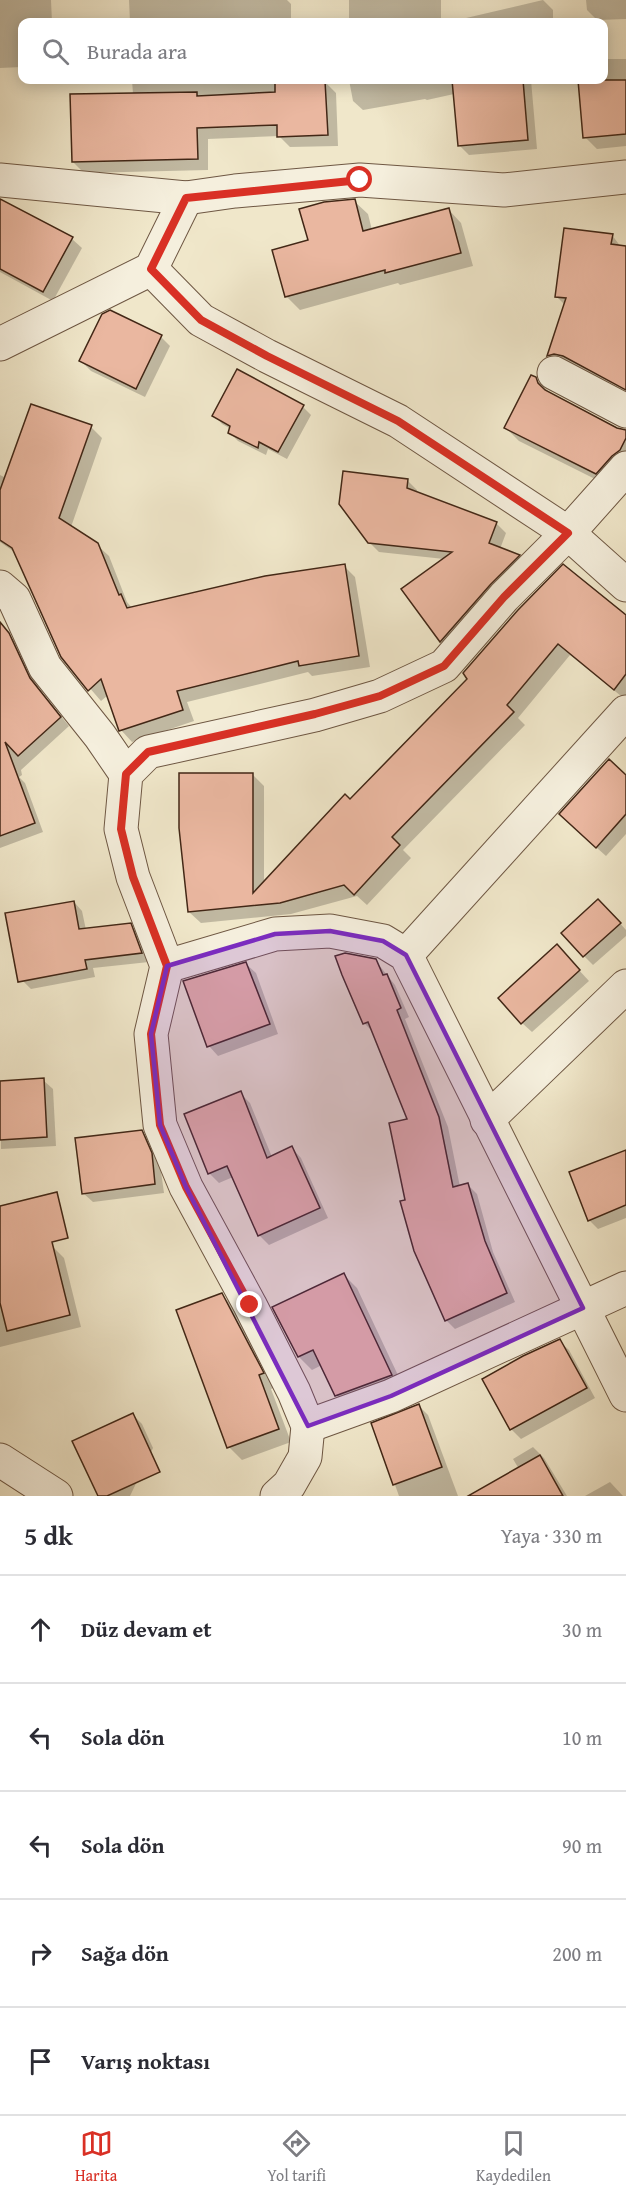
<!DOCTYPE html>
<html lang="tr">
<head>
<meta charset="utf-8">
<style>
	:root { --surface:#fff; --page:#f2f2f3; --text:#2b2b33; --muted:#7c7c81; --line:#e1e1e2; --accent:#d93025 }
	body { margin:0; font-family:"Gentium Book Plus",serif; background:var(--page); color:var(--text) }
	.stop { position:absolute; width:18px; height:18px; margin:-14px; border:4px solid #d93025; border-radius:50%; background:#fff }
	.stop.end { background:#d93025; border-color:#fff; box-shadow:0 2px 6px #0008 }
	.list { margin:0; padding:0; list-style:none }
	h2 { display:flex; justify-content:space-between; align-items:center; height:78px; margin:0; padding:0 24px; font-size:26px }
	h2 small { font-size:20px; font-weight:400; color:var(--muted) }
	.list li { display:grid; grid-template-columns:39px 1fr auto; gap:18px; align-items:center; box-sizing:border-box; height:108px; padding:0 24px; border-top:2px solid var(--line) }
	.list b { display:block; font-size:22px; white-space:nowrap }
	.list em { font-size:20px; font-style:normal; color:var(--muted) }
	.icon { flex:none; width:33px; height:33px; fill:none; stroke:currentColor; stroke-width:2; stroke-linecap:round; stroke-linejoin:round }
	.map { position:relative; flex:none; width:626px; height:1496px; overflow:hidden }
	.search { position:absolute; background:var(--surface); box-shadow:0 3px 15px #0003; left:18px; right:18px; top:18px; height:66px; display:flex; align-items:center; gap:15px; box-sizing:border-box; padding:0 21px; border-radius:12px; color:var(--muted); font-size:22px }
	.sheet { height:618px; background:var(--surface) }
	nav { display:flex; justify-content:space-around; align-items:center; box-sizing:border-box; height:84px; border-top:2px solid var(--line); background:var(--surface); font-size:16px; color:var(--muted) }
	nav a { display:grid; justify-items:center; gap:3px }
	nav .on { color:var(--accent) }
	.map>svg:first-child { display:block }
	.shadow { fill:#0003 }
	.building { fill:#eab7a0; stroke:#422716; stroke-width:1.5 }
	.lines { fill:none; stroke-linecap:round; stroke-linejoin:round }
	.street-casing { stroke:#6e5743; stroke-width:35 }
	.street { stroke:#f5efdd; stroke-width:33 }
	.route { stroke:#d93025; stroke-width:8 }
	.marked { fill:#7b2cbf; fill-opacity:0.2; stroke:#7b2cbf; stroke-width:4.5; stroke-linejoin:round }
</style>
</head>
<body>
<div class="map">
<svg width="626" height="1496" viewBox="0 0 626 1496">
	<rect width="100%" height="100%" fill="#f0e7ca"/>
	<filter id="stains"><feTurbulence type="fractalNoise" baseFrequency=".00333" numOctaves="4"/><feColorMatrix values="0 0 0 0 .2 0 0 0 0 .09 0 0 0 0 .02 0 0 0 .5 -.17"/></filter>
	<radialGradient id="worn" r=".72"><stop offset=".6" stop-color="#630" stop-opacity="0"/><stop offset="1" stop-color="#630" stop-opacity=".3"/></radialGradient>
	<!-- shadow -->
	<g class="shadow">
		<polygon points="0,0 51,0 52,22 22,22 22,67 0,68"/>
		<polygon points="129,0 287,0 291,4 291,22 130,22"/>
		<rect x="349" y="0" width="92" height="22"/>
		<polygon points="543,0 553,10 553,22 449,22"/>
		<polygon points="586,0 626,0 626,19 597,20 587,10"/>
		<polygon points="604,59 626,59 626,146 597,149 585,137 580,80 604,80"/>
		<polygon points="132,80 294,80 294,83 325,82 336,93 338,146 290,147 279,136 208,139 208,170 84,173 73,162 133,94"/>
		<polygon points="349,80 531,80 537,149 469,155 459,145 454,94 427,100 425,99 363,110 353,101"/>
		<polygon points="0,200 72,239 82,248 53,301 0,272"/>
		<polygon points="354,201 368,214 372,230 448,209 461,223 473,266 400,285 398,283 300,310 286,296 310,241"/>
		<polygon points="612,235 621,247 626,247 626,393 558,365 549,356 565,305 557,297"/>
		<polygon points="161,337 170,346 145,397 91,371 81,361"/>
		<polygon points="535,379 549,392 617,429 626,430 626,468 609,486 519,441 506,428"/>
		<polygon points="303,407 311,415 287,459 268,449 266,455 238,441 230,433 231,429 222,424 214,415"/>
		<polygon points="91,427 102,438 71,527 97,545 109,556 127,602 133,609 344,566 355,577 370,667 312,676 308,672 187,702 194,721 132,742 121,730 108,695 101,701 62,656 16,553 0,542 0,475 6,478"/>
		<polygon points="408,481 417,490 417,494 496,523 506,533 500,549 519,556 528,565 450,650 441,641 403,589 444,559 379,552 369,542"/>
		<polygon points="564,566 626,617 626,700 570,655 518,718 525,725 403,850 411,858 367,905 357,896 291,914 201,923 189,912 252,774 264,786 264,883 350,801 469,679"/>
		<polygon points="0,627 18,644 39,689 69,726 21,770 22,775 19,777 25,783 43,832 0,848"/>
		<polygon points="626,777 626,834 606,856 570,824"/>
		<polygon points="74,902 82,911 86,930 130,925 139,934 149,962 93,968 95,977 31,989 22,980"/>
		<polygon points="608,910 626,930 626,936 593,965 584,956"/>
		<polygon points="566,956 589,981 532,1032 522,1023"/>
		<polygon points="375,960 395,985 409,1017 405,1019 448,1127 460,1187 468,1185 477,1194 493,1252 515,1302 455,1329 446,1320 406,1201 410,1120 373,1032 364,1023"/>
		<polygon points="246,964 256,973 278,1034 218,1056 209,1046"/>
		<polygon points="43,1080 53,1089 56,1146 1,1149 0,1082"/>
		<polygon points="240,1093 250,1103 272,1157 292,1148 301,1158 328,1218 269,1245 259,1235 233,1177 219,1183 209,1173"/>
		<polygon points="141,1131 151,1141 160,1164 164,1193 93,1202 83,1193"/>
		<polygon points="626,1159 626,1218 598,1229 589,1220"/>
		<polygon points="52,1246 64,1258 81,1327 0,1347 0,1255"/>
		<polygon points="344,1275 357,1288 404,1388 350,1409 336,1395 322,1365 312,1370 299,1357"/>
		<polygon points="222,1295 235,1308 276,1387 271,1389 291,1442 242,1460 229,1447"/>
		<polygon points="559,1341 569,1350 595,1398 521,1439 511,1429"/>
		<polygon points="419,1406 428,1415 458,1496 399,1496 373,1424"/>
		<polygon points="133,1415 142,1424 153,1448 130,1496 99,1496"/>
		<polygon points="533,1447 544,1458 567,1496 505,1496 519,1469 513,1459"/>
		<polygon points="610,1482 623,1496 585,1496"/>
	</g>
	<!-- building -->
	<g class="building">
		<polygon points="452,80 523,80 528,140 458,146"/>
		<polygon points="578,80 626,80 626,134 583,138"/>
		<polygon points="325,81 328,135 277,137 277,125 197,128 198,159 72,162 70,94 197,92 197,96 275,92 275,83"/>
		<polygon points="0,199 73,237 43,292 0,269"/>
		<polygon points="355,199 363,231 449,208 461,253 385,273 385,270 285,297 272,250 308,240 299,209 324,202"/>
		<polygon points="564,228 613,234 611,244 626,246 626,390 563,356 554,354 547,356 566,298 555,297"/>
		<polygon points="110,310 162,335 136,389 79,361 102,314"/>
		<polygon points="237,369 304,405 278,452 259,442 258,448 228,433 230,426 212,416"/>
		<polygon points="531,375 536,377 538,383 545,390 617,428 626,430 626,438 620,450 612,456 596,474 504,428"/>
		<polygon points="31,404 92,425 59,518 98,543 119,595 121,594 127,608 265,576 345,564 359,656 299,666 298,661 177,691 183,710 119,731 101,679 88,691 61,657 12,548 0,540 0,490"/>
		<polygon points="343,471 408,479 407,488 497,522 489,543 520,555 490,585 440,642 401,589 452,552 368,543 339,504"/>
		<polygon points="563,564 626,615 626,674 614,690 558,644 507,705 514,712 392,837 400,845 354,895 344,885 280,903 188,912 179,828 179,773 253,773 253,893 345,794 350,799 467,679 463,673 518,610"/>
		<polygon points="0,622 9,633 30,678 61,717 18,756 5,742 35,823 0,836"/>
		<polygon points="609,759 626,775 626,814 596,848 559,814"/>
		<polygon points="598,899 621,923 583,957 561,933"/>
		<polygon points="74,901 79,929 131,923 142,953 85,960 87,969 18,982 5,913"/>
		<polygon points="557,944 580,970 521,1024 498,998"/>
		<polygon points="345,953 376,959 383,975 387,974 401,1008 397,1010 439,1117 453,1187 468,1183 485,1241 507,1293 445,1321 414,1251 400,1201 405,1200 389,1123 407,1119 368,1022 363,1024 342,975 335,956"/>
		<polygon points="246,962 270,1024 207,1047 183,981"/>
		<polygon points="44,1078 47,1137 0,1140 0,1081"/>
		<polygon points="241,1091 267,1158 292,1146 320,1208 258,1236 227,1166 208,1174 184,1114"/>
		<polygon points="142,1130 152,1153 155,1184 82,1194 75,1138"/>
		<polygon points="626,1150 626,1205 588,1221 569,1172"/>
		<polygon points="57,1192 68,1238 52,1242 70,1315 7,1331 0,1303 0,1206"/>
		<polygon points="344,1273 392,1375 335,1396 313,1350 298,1357 272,1307"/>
		<polygon points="222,1293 264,1373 259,1375 279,1429 227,1448 176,1310"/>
		<polygon points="560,1339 587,1388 510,1430 482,1379 523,1356"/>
		<polygon points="419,1404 442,1467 393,1485 371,1423"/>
		<polygon points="133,1413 160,1472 107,1496 98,1496 72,1441"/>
		<polygon points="540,1455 563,1496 468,1496"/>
	</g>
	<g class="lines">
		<defs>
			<g id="street">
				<polyline points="0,180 186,198 235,191 360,180 504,190 626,177"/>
				<polyline points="151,269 201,320 267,356 398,421 568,533 626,585"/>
				<polyline points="0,344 151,269 186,198"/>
				<polyline points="554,373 626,411"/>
				<polyline points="0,587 14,599 45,667 100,736 126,774"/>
				<polyline points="406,955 626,712"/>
				<polyline points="167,966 275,934 330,931 383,941 406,955 626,1395"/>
				<polyline points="487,1120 626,986"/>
				<polyline points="308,1426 391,1396 626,1288"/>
				<polyline points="0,1460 56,1496"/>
				<polyline points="277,1496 289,1485 305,1457 308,1426 294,1392 250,1305 186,1187 160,1125 151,1034 167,966 133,877 121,829 126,774 148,752 315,715 380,696 444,666 504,597 568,533 626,468"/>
			</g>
		</defs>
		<!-- street casing -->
		<use href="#street" class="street-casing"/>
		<!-- street -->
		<use href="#street" class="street"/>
	</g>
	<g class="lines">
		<!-- route -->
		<polyline class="route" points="250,1305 186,1187 160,1125 151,1034 167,966 133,877 121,829 126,774 148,752 315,714 380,696 444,666 504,597 568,533 398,421 267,356 201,320 151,269 186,198 360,180"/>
	</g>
	<!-- marked area -->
	<path class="marked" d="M 330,931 L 383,941 L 406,955 L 583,1308 L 391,1396 L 308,1426 L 186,1187 L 160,1125 L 151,1034 L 167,966 L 275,934 Z"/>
	<rect width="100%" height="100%" filter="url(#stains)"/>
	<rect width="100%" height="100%" fill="url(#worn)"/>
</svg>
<div class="stop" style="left:360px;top:180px"></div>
<div class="stop end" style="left:250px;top:1305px"></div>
<div class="search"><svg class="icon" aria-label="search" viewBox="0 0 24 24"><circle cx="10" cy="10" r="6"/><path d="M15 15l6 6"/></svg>Burada ara</div>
</div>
<section class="sheet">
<h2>5 dk<small>Yaya · 330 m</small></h2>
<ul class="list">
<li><svg class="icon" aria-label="ahead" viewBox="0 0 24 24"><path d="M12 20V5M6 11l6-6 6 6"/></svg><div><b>Düz devam et</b></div><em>30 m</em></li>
<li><svg class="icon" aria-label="left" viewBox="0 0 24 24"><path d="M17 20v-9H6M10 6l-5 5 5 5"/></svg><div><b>Sola dön</b></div><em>10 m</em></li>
<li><svg class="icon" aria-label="left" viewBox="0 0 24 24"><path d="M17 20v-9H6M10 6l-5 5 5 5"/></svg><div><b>Sola dön</b></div><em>90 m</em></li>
<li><svg class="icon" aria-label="right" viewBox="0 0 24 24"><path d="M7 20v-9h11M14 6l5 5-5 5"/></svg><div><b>Sağa dön</b></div><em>200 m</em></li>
<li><svg class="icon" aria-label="arrive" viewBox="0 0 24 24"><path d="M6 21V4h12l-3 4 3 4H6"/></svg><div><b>Varış noktası</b></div></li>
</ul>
</section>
<nav>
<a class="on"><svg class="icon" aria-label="map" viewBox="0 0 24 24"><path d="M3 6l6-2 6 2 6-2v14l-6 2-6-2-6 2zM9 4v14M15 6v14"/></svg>Harita</a>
<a><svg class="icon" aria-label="directions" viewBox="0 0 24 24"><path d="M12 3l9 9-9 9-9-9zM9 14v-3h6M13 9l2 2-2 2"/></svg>Yol tarifi</a>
<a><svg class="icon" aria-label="saved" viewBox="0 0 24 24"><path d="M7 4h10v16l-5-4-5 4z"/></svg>Kaydedilen</a>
</nav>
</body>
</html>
